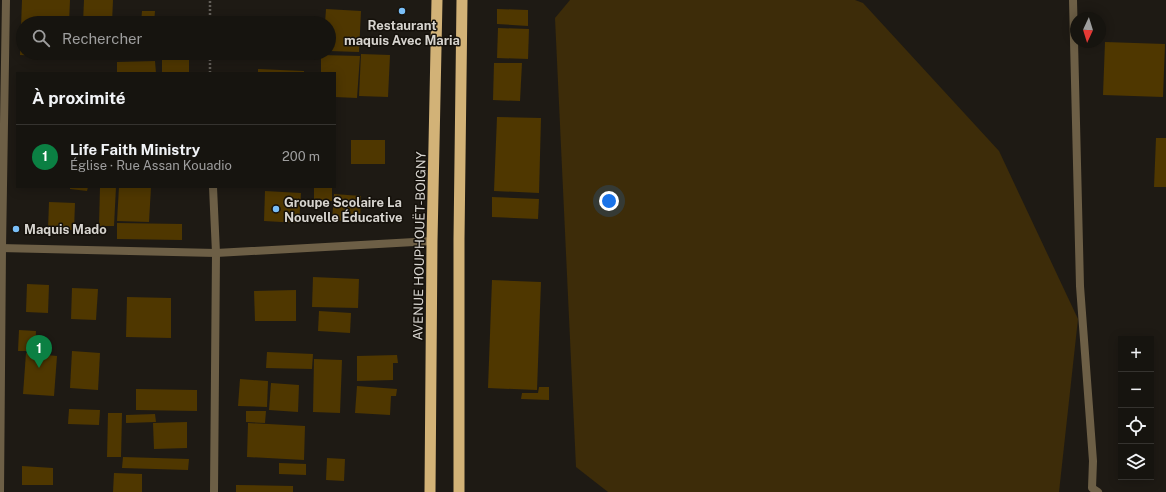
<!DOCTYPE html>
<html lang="fr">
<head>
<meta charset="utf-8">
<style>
	:root { --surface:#16140f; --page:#1f1d18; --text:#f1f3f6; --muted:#9e9e9e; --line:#35332f; --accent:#0b8043 }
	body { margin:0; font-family:"Public Sans",sans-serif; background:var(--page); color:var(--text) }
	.controls { position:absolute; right:12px; bottom:12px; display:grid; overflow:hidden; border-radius:0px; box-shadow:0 2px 10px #0003 }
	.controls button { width:36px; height:36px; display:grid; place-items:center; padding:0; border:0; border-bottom:1px solid var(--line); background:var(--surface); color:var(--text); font:20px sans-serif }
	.compass { position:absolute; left:1070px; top:12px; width:36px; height:36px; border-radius:50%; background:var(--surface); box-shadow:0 2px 10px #0003; rotate:184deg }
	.you { position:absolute; left:609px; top:201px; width:14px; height:14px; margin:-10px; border:3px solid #fff; border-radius:50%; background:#1a73e8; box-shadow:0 0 0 6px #1a73e833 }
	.badge { display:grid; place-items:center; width:26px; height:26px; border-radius:50%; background:var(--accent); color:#fff; font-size:13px; font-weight:700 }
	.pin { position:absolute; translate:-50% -33px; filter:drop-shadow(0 1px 2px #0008) }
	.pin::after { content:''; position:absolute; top:21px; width:14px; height:12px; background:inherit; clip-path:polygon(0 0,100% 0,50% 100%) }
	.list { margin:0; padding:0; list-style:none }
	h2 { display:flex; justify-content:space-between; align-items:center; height:52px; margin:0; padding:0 16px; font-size:17px }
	h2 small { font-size:13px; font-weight:400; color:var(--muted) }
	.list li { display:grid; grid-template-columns:26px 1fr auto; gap:12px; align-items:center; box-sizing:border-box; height:64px; padding:0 16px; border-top:1px solid var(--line) }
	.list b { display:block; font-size:15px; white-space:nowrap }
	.list p { margin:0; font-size:13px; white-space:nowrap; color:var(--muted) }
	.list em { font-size:13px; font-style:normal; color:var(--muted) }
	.icon { flex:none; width:22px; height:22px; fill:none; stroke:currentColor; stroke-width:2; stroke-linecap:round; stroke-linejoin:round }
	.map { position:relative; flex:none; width:1166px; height:492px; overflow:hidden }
	.search { position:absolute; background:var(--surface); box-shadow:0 2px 10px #0003; left:16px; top:16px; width:320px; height:44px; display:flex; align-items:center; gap:10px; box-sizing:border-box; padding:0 14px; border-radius:22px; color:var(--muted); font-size:15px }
	.panel { position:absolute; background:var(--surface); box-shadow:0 2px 10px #0003; left:16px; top:72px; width:320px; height:116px; border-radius:0px }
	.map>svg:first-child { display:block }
	.green { fill:#3d2c09 }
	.building { fill:#4f3700 }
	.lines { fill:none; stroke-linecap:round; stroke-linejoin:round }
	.path { stroke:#635f59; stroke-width:2.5; stroke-dasharray:2 2; stroke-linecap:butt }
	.minor { stroke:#6d5f46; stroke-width:8 }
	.trunk { stroke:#d2b277; stroke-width:11 }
	.poi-dot { fill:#7abff8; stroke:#15110b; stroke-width:1.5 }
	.labels { text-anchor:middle; stroke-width:3; stroke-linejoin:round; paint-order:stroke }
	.poi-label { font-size:13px; font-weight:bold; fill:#d7d4cf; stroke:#15110b; text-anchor:start }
	.street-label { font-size:13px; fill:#d7d4cf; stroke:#15110b }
</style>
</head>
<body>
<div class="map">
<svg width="1166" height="492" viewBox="0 0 1166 492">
	<rect width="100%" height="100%" fill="#1e1a14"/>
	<!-- green -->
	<polygon class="green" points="570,0 855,0 863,3 999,151 1078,319 1059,492 608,492 576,467 555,18"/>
	<!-- building -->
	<g class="building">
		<polygon points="22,0 70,0 69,23 23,23 23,53 68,53 67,57 20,55"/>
		<polygon points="84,0 113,0 112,23 83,23"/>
		<polygon points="326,9 361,11 359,52 329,51 329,23 325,23"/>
		<polygon points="497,9 528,10 528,26 497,24"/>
		<polygon points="142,11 155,11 154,23 141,23"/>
		<polygon points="498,28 529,29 528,59 497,58"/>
		<polygon points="1105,42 1165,44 1163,97 1103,95"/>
		<polygon points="83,53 112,53 112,57 83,56"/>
		<polygon points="361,54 390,55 388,97 359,96"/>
		<polygon points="321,55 360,56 357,98 335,97 335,73 321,73"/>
		<rect x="162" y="57" width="27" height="16"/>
		<polygon points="155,61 156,73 117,73 117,62"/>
		<polygon points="494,63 522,63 520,101 493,100"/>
		<polygon points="258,69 304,71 304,73 258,73"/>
		<polygon points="497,117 541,118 539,193 494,191"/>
		<polygon points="1156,138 1166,138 1166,187 1154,187"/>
		<rect x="351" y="140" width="34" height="24"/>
		<polygon points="70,187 88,187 87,191 70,189"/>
		<polygon points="100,187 116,187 114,226 99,226"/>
		<polygon points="119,187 151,187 149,222 117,221"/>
		<polygon points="314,187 332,187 332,201 314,200"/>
		<polygon points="265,191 301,193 299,223 264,221"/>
		<polygon points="334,194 361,196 360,222 332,220"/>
		<polygon points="492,197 539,199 538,219 492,217"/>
		<polygon points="49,202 75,203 74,230 48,230"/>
		<polygon points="117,223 182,224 182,240 117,239"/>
		<polygon points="313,277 359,279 358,308 312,307"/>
		<polygon points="492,280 541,282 537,390 488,388"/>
		<polygon points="27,284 49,285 48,313 26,312"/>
		<polygon points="72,288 98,289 96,320 71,319"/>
		<polygon points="296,290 296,321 255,321 254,291"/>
		<polygon points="127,297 171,298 171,338 126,337"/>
		<polygon points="319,311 351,313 350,333 318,331"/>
		<polygon points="19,330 36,331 35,351 18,351"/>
		<polygon points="72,351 100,353 98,390 70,388"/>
		<polygon points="267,352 313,354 312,369 266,368"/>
		<polygon points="26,353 57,356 54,396 23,394"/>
		<polygon points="397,355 398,363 393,363 393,380 357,381 357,356"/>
		<polygon points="314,359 342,360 340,413 313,412"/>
		<polygon points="240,379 268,381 267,407 238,406"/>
		<polygon points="271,383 299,385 298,412 269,410"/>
		<polygon points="357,386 397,389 396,396 391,396 390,415 355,413"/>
		<polygon points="539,387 549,387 549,400 521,399 522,393 538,393"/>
		<polygon points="136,389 197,390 197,411 136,410"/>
		<polygon points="69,409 100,410 99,425 68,424"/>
		<polygon points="246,411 266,411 265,423 246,422"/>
		<polygon points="108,413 122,413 121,457 107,457"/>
		<polygon points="155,414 156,422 126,423 126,415"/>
		<polygon points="187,422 187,448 154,449 153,423"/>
		<polygon points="248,423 305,426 304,460 247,457"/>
		<polygon points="123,457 189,459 188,470 122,468"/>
		<polygon points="327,458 345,459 344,481 326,480"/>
		<polygon points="279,463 306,464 306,475 279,474"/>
		<polygon points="22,466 53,468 53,485 22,485"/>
		<polygon points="114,473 142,474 142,492 113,492"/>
		<polygon points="236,485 293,486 293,492 236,492"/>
	</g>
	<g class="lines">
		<!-- path -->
		<g class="path">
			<polyline points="210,23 210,0"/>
			<polyline points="210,73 210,53"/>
		</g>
		<!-- minor -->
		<g class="minor">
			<polyline points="1073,0 1080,286 1093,461 1092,488 1098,492"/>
			<polyline points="213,187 216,253 214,492"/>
			<polyline points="0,248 216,253 432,241"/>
			<polyline points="0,492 2,248 6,0"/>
		</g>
		<!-- trunk -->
		<g class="trunk">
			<polyline points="430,492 432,241 437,0"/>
			<polyline points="459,492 459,239 462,0"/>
		</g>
	</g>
	<!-- markers -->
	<g class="poi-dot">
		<circle cx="402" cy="11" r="4"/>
		<circle cx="276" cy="209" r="4"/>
		<circle cx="16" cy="229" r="4"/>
	</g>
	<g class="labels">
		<!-- poi labels -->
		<g class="poi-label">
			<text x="402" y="30" text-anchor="middle">Restaurant<tspan x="402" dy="15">maquis Avec Maria</tspan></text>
			<text x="284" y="207">Groupe Scolaire La<tspan x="284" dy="15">Nouvelle Éducative</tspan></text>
			<text x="24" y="234">Maquis Mado</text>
		</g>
		<!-- street labels -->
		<g class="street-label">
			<text transform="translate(419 246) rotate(-89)" y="5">AVENUE HOUPHOUËT-BOIGNY</text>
		</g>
	</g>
</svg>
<div class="controls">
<button>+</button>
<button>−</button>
<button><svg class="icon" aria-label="locate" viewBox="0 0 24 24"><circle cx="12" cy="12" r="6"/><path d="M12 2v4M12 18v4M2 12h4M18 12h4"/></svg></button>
<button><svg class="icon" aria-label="layers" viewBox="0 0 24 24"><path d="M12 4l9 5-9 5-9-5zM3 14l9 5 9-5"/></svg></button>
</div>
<svg class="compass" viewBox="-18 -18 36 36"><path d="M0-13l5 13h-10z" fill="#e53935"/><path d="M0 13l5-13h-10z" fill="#9e9e9e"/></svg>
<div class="you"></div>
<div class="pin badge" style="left:39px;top:368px">1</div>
<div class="search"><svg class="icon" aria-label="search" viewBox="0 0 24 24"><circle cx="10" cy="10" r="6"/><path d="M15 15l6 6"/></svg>Rechercher</div>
<section class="panel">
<h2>À proximité<small></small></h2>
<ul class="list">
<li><span class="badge">1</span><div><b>Life Faith Ministry</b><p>Église · Rue Assan Kouadio</p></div><em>200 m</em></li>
</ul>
</section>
</div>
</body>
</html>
